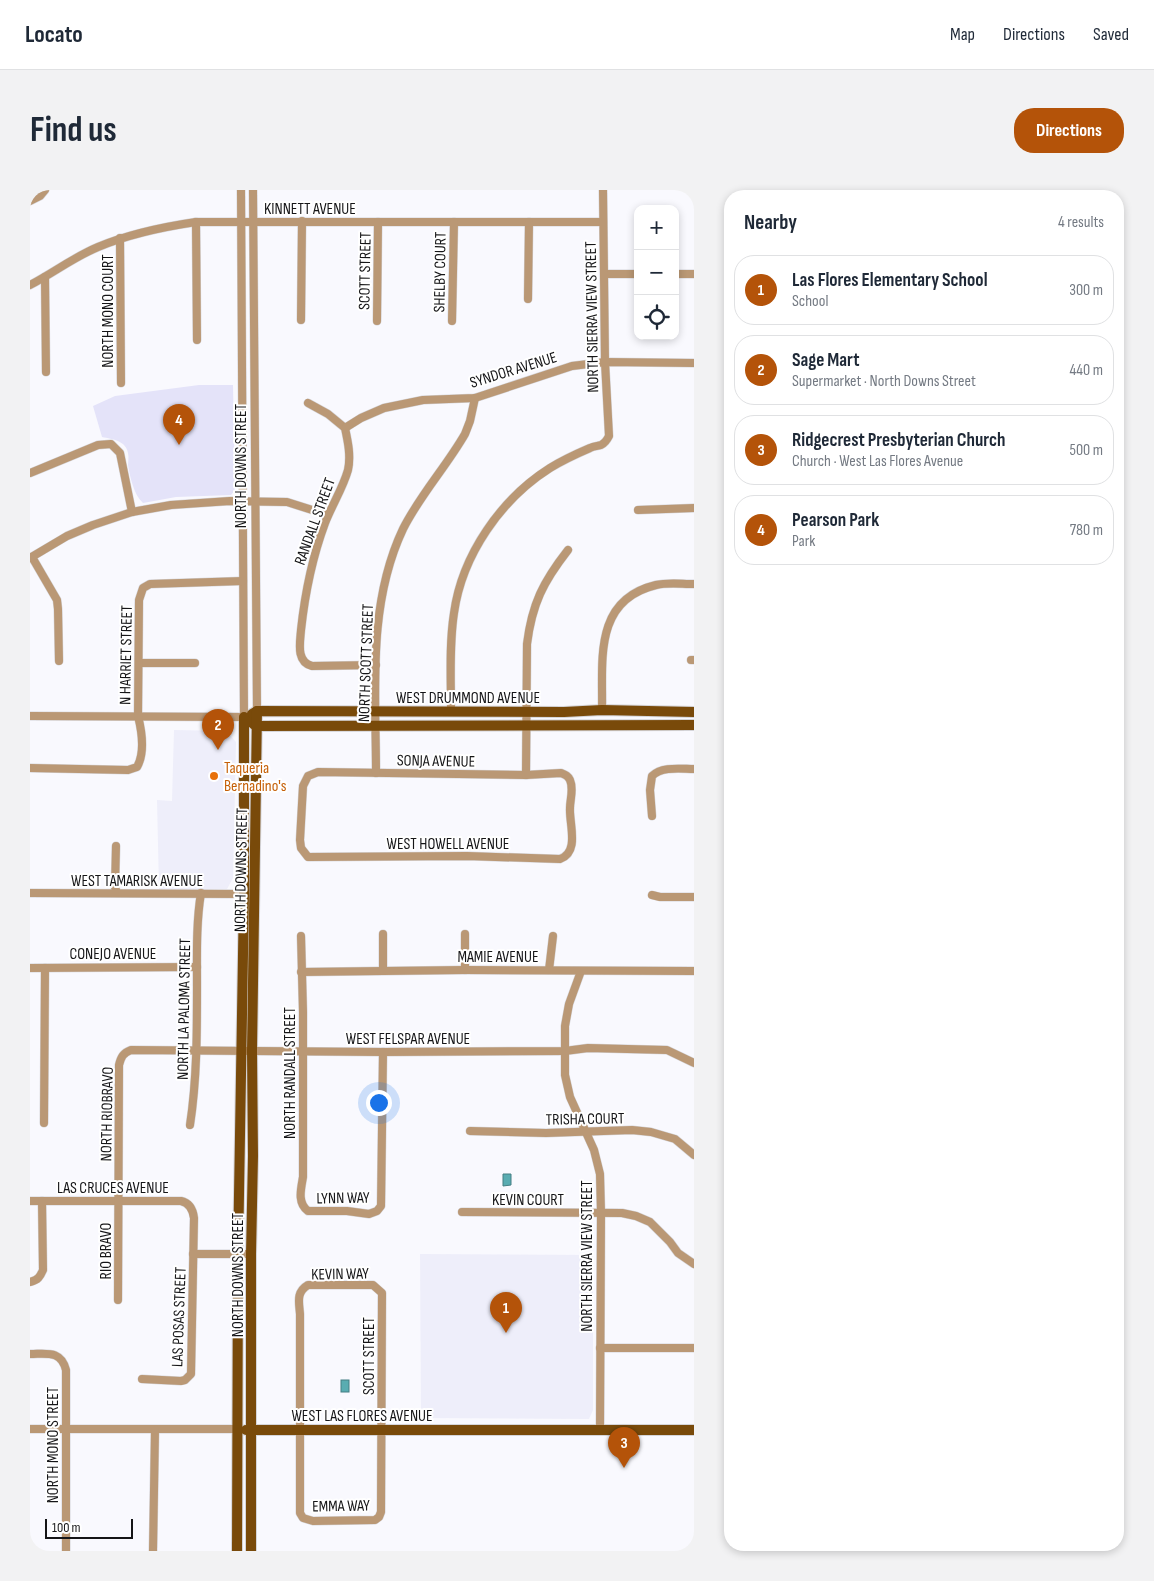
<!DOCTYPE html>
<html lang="en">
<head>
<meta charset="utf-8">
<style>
	:root { --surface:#fff; --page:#f2f2f3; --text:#1f2937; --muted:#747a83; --line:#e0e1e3; --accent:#b45309 }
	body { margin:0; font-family:"Sofia Sans Condensed",sans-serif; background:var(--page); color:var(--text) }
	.controls { position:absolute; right:15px; top:15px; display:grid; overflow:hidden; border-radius:10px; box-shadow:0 2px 8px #0003 }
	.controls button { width:45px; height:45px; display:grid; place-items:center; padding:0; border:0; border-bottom:1px solid var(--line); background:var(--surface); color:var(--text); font:25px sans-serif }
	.scale { position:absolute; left:15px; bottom:12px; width:88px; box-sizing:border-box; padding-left:5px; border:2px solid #151517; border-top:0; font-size:14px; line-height:18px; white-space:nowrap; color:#151517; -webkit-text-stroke:4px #fff; paint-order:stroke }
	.you { position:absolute; left:348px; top:912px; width:18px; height:18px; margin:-12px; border:4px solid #fff; border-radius:50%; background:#1a73e8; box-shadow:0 0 0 8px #1a73e833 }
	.badge { display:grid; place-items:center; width:32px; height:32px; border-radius:50%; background:var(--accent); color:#fff; font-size:16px; font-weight:700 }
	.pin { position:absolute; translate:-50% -41px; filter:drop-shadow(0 1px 2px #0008) }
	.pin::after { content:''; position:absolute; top:26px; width:18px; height:15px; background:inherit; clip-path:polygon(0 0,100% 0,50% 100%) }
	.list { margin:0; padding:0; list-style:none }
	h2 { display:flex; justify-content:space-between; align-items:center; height:65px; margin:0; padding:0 20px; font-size:21px }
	h2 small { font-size:16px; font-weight:400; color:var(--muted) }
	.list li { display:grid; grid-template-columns:32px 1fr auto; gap:15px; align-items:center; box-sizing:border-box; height:70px; margin:0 10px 10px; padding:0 10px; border:1px solid var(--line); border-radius:20px }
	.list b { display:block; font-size:19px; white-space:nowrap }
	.list p { margin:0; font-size:16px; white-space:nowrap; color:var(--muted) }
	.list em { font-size:16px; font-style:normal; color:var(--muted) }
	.icon { flex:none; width:28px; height:28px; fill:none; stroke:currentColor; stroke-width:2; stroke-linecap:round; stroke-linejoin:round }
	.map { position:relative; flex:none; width:664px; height:1361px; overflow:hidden; border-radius:20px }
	header { display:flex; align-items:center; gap:30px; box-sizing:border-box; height:70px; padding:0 25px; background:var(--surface); border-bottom:1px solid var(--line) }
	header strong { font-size:24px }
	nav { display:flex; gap:28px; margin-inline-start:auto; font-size:18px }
	.intro { display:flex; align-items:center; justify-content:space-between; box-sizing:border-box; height:120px; padding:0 30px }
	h1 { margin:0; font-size:35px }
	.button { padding:12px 22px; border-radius:20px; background:var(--accent); color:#fff; font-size:18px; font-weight:700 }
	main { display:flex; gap:30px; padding:0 30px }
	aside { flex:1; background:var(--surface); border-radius:20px; box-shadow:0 2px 8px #0003 }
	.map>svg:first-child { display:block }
	.built { fill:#eeeefa }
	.green { fill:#e4e3f9 }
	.water { fill:#59acb1; stroke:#457f83 }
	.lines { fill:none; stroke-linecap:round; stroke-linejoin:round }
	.minor-casing { stroke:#d5d5d9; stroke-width:9 }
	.major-casing { stroke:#d5d5d9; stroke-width:12 }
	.minor { stroke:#ba9875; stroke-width:8 }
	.major { stroke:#794a0a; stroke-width:10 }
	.food-dot { fill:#e8710a; stroke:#fff; stroke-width:2 }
	.labels { text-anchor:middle; stroke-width:4; stroke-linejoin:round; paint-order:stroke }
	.street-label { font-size:16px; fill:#151517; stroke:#fff }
	.food-label { font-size:16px; fill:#c56008; stroke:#fff; text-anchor:start }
</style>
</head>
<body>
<header>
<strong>Locato</strong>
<nav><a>Map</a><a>Directions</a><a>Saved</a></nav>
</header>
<div class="intro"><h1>Find us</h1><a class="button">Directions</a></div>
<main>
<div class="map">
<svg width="664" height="1361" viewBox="0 0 664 1361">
	<rect width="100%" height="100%" fill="#f9f9fe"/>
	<!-- built -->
	<g class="built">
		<polygon points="144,540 196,541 206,552 203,688 197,699 129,699 127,610 142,611"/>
		<polygon points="390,1064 563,1065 563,1220 559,1229 391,1228"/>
	</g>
	<!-- green -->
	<path class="green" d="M 169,195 L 203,195 L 205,300 L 201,305 L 146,307 L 113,313 C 104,305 100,287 98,275 C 98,272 99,267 98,263 C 96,251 83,249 72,247 L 63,216 L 85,206 Z"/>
	<!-- water -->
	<g class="water">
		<polygon points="473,984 481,984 481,995 473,996"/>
		<rect x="311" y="1190" width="8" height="12"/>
	</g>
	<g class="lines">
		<defs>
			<g id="minor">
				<polyline points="223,0 227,521"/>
				<polyline points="0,11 10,6 15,0"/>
				<polyline points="166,32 167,150"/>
				<polyline points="90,48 91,193"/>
				<polyline points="575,84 608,84"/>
				<polyline points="645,84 664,84"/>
				<polyline points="15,87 16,182"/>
				<path d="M 0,95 C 23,83 44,67 68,57 C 99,44 132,37 166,32 L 573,32"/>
				<polyline points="498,109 499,32"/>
				<polyline points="271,130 272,31"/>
				<polyline points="347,131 348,32"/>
				<polyline points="422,131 424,32"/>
				<path d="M 278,213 L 298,224 L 315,238 C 318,252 321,266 318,280 C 313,298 302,315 295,333 C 282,368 275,403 271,440 C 270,453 266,472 282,476 L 346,475"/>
				<polyline points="315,238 331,228 354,218 393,210 445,208 542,176 575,172 664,173"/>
				<polyline points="0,283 68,255 81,254 90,263 102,322"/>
				<polyline points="608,320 664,318"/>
				<polyline points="2,367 27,410 28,419 29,471"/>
				<polyline points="0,368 37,346 63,335 102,322 141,315 200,311 257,312 298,325"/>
				<polyline points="661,470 664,470"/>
				<polyline points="109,473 165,473"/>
				<path d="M 572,520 C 573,471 563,410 626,395 C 638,392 651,394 664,394"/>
				<path d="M 421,521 C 421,489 419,455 424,423 C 432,365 471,309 520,278 C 533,270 546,264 560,258 C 564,256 568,256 571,255 C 575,253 577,250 579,246 L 575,172 L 573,0"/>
				<polyline points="0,526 214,527 211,0"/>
				<path d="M 0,578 L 98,580 L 107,577 C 115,563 112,542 108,526 L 109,410 L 113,398 L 120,394 L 213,391"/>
				<path d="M 288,582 L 496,585 L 531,583 C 536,585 538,586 540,590 C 544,599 540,609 540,618 C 539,634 550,662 530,669 L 437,666 L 278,667 L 271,658 L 270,650 L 273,596 L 278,586 Z"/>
				<path d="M 346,583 C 346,502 337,415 373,339 C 390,305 416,277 435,244 L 440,231 L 445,208"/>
				<path d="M 496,585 L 497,454 C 502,414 513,392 538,360"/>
				<path d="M 622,626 L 620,600 L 622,586 C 632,576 651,579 664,579"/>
				<polyline points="86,656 85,697 87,703"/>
				<polyline points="0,703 214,704"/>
				<polyline points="622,705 630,707 664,707"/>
				<polyline points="435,744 435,780"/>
				<path d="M 271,746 L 273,822 L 273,987 C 271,999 267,1013 278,1021 L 317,1021 L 339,1024 L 347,1021 L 351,1016 L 353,862"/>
				<polyline points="0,778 167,777"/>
				<polyline points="353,780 353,744"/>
				<polyline points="519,780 523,746"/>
				<polyline points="551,781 539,814 535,836 535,885 540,907 564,960 570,984 571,1023 570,1240"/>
				<polyline points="271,782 435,780 664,781"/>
				<polyline points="14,933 15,778"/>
				<path d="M 160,935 C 167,889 167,843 167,796 C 167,766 166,733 171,703"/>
				<polyline points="440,941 516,943 602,940 621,942 645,949 664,965"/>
				<path d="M 0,1011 L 151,1011 C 160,1013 163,1020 164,1028 L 161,1184 L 155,1190 L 151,1191 L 112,1189"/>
				<polyline points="432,1022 592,1023 606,1026 620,1032 640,1052 648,1063 664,1074"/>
				<polyline points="163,1064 221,1064"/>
				<path d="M 0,1092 C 8,1090 10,1087 13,1080 L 12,1011"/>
				<path d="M 278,1095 L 343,1095 L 352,1103 L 351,1322 L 349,1327 L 345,1330 L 283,1331 L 273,1328 L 270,1323 L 270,1124 C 269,1112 266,1102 278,1095 Z"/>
				<path d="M 88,1110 L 89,875 C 91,867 93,863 101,860 L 353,862 L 535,861 L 558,858 L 637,860 L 664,873"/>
				<polyline points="570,1158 664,1158"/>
				<path d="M 0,1164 C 17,1164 31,1160 36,1180 L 36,1361"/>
				<polyline points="0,1239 208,1239"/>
				<polyline points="123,1361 125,1240"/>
			</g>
			<g id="major">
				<polyline points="222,524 227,521 534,522 572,520 664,522"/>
				<polyline points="221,532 226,536 664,535"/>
				<polyline points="216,1240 664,1240"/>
				<polyline points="207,1361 208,1065 214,704 214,527"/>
				<polyline points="221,1361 221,1064 223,966 222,861 227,521"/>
			</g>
		</defs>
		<!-- minor casing -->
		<use href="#minor" class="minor-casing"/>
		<!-- major casing -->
		<use href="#major" class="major-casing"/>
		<!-- minor -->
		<use href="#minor" class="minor"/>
		<!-- major -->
		<use href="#major" class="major"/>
	</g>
	<!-- markers -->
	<circle class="food-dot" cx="184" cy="586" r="5"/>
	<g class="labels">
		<!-- street labels -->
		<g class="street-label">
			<text x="280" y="24">KINNETT AVENUE</text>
			<text transform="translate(334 81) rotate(-89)" y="6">SCOTT STREET</text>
			<text transform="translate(409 82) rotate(-89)" y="6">SHELBY COURT</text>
			<text transform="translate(77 121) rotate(-90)" y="6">NORTH MONO COURT</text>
			<text transform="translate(561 127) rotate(-91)" y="6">NORTH SIERRA VIEW STREET</text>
			<text transform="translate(483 179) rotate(-17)" y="6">SYNDOR AVENUE</text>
			<text transform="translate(210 276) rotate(-90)" y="6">NORTH DOWNS STREET</text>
			<text transform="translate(284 331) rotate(-70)" y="6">RANDALL STREET</text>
			<text transform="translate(95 465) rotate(-89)" y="6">N HARRIET STREET</text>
			<text transform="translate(335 473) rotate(-88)" y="6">NORTH SCOTT STREET</text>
			<text x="438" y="513">WEST DRUMMOND AVENUE</text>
			<text transform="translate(406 570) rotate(1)" y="6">SONJA AVENUE</text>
			<text x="418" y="659">WEST HOWELL AVENUE</text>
			<text transform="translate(210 680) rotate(-89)" y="6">NORTH DOWNS STREET</text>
			<text x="107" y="696">WEST TAMARISK AVENUE</text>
			<text x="83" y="769">CONEJO AVENUE</text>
			<text x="468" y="772">MAMIE AVENUE</text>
			<text transform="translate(153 819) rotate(-89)" y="6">NORTH LA PALOMA STREET</text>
			<text x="378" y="854">WEST FELSPAR AVENUE</text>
			<text transform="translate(259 883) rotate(-90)" y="6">NORTH RANDALL STREET</text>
			<text transform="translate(76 924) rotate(-89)" y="6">NORTH RIOBRAVO</text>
			<text transform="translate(555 928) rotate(-1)" y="6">TRISHA COURT</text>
			<text x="83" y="1003">LAS CRUCES AVENUE</text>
			<text transform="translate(313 1007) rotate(-1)" y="6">LYNN WAY</text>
			<text x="498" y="1015">KEVIN COURT</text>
			<text transform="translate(75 1061) rotate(-90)" y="6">RIO BRAVO</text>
			<text transform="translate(556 1066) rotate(-90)" y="6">NORTH SIERRA VIEW STREET</text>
			<text transform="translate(310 1083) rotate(-1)" y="6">KEVIN WAY</text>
			<text transform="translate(207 1085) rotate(-90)" y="6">NORTH DOWNS STREET</text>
			<text transform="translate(148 1127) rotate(-88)" y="6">LAS POSAS STREET</text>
			<text transform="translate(338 1166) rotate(-90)" y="6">SCOTT STREET</text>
			<text x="332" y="1231">WEST LAS FLORES AVENUE</text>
			<text transform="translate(22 1255) rotate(-90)" y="6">NORTH MONO STREET</text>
			<text transform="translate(311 1315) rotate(-1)" y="6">EMMA WAY</text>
		</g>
		<!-- food labels -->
		<g class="food-label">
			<text x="194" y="583">Taqueria<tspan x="194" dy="18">Bernadino's</tspan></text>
		</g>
	</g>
</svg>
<div class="controls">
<button>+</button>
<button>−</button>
<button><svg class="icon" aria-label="locate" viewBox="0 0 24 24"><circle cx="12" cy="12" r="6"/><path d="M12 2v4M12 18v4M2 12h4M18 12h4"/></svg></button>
</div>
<div class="scale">100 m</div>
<div class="you"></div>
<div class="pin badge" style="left:476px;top:1143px">1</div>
<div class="pin badge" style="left:188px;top:560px">2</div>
<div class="pin badge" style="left:594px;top:1278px">3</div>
<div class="pin badge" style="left:149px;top:255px">4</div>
</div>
<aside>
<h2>Nearby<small>4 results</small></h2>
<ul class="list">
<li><span class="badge">1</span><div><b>Las Flores Elementary School</b><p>School</p></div><em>300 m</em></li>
<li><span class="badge">2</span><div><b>Sage Mart</b><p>Supermarket · North Downs Street</p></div><em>440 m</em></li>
<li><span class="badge">3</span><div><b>Ridgecrest Presbyterian Church</b><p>Church · West Las Flores Avenue</p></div><em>500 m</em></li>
<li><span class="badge">4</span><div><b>Pearson Park</b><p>Park</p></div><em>780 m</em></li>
</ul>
</aside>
</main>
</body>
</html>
